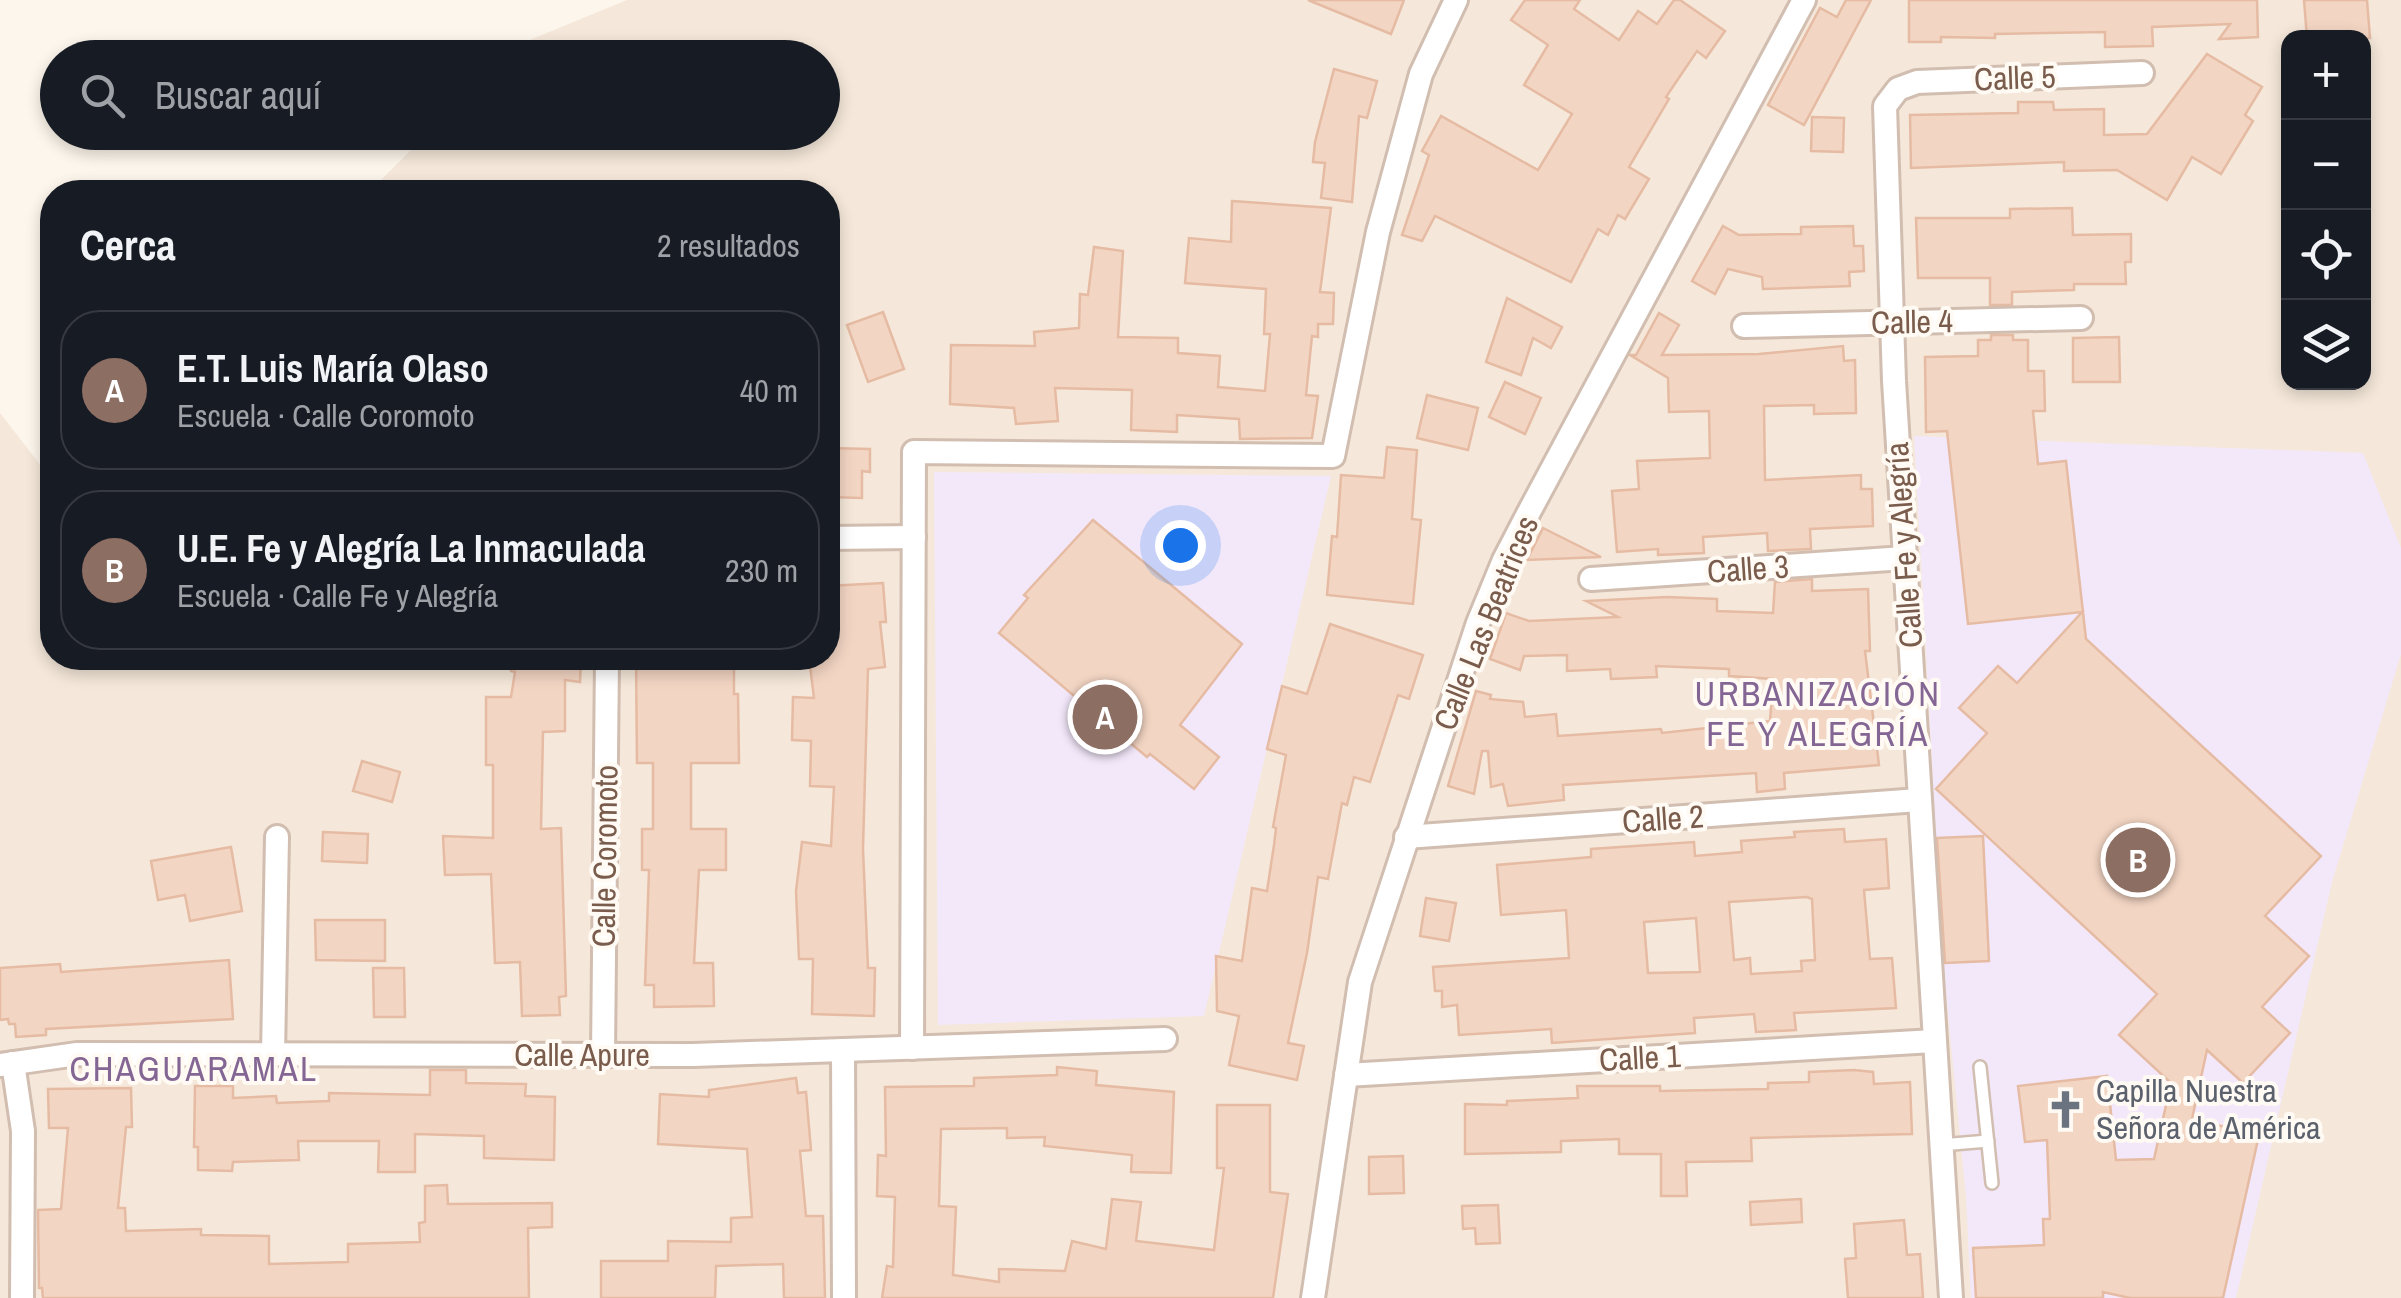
<!DOCTYPE html>
<html lang="es">
<head>
<meta charset="utf-8">
<style>
	:root { --surface:#171b24; --page:#242831; --text:#f1f3f6; --muted:#9ea1a6; --line:#363941; --accent:#e76f51 }
	body { margin:0; font-family:"Archivo Narrow",sans-serif; background:var(--page); color:var(--text) }
	.controls { position:absolute; right:30px; top:30px; display:grid; overflow:hidden; border-radius:20px; box-shadow:0 5px 15px #0003 }
	.controls button { width:90px; height:90px; display:grid; place-items:center; padding:0; border:0; border-bottom:2px solid var(--line); background:var(--surface); color:var(--text); font:50px sans-serif }
	.you { position:absolute; left:1180px; top:545px; width:35px; height:35px; margin:-25px; border:8px solid #fff; border-radius:50%; background:#1a73e8; box-shadow:0 0 0 15px #1a73e833 }
	.badge { display:grid; place-items:center; width:65px; height:65px; border-radius:50%; background:var(--accent); color:#fff; font-size:32px; font-weight:700 }
	.pin { position:absolute; translate:-50% -50%; border:5px solid #fff; box-shadow:0 2px 10px #0006 }
	.list { margin:0; padding:0; list-style:none }
	h2 { display:flex; justify-content:space-between; align-items:center; height:130px; margin:0; padding:0 40px; font-size:42px }
	h2 small { font-size:32px; font-weight:400; color:var(--muted) }
	.list li { display:grid; grid-template-columns:65px 1fr auto; gap:30px; align-items:center; box-sizing:border-box; height:160px; margin:0 20px 20px; padding:0 20px; border:2px solid var(--line); border-radius:40px }
	.list b { display:block; font-size:38px; white-space:nowrap }
	.list p { margin:0; font-size:32px; white-space:nowrap; color:var(--muted) }
	.list em { font-size:32px; font-style:normal; color:var(--muted) }
	.icon { flex:none; width:55px; height:55px; fill:none; stroke:currentColor; stroke-width:2; stroke-linecap:round; stroke-linejoin:round }
	.map { position:relative; flex:none; width:2401px; height:1298px; overflow:hidden }
	.search { position:absolute; background:var(--surface); box-shadow:0 5px 15px #0003; left:40px; top:40px; width:800px; height:110px; display:flex; align-items:center; gap:25px; box-sizing:border-box; padding:0 35px; border-radius:55px; color:var(--muted); font-size:38px }
	.panel { position:absolute; background:var(--surface); box-shadow:0 5px 15px #0003; left:40px; top:180px; width:800px; height:490px; border-radius:40px }
	.map>svg:first-child { display:block }
	.residential { fill:#f5e8da; fill-rule:evenodd }
	.education { fill:#f3e8fa }
	.building { fill:#f3d5c3; stroke:#e6bba3; stroke-width:2.5; fill-rule:evenodd }
	.lines { fill:none; stroke-linecap:round; stroke-linejoin:round }
	.lane-casing { stroke:#d1beb0; stroke-width:16 }
	.street-casing { stroke:#d1beb0; stroke-width:28 }
	.lane { stroke:#fff; stroke-width:11 }
	.street { stroke:#fff; stroke-width:22 }
	.labels { text-anchor:middle; stroke-width:8; stroke-linejoin:round; paint-order:stroke }
	.street-label { font-size:32px; fill:#7a5c4d; stroke:#fffaf3 }
	.worship-label { font-size:32px; fill:#5b616d; stroke:#fffaf3; text-anchor:start }
	.neighbourhood-label { font-size:35px; letter-spacing:2.5px; fill:#846695; stroke:#fffaf3 }
</style>
</head>
<body>
<div class="map">
<svg width="2401" height="1298" viewBox="0 0 2401 1298">
	<rect width="100%" height="100%" fill="#fdf6ec"/>
	<!-- residential -->
	<path class="residential" d="M 627,0 L 2401,0 L 2401,1298 L 0,1298 L 0,413 L 52,480 L 52,658 L 828,658 L 828,192 L 369,192 L 428,133 L 822,132 L 822,58 L 501,57 L 510,48 ZM 2288,38 L 2364,38 L 2364,382 L 2288,382 Z"/>
	<!-- education -->
	<g class="education">
		<polygon points="1914,436 2363,453 2401,548 2401,654 2332,882 2236,1298 1971,1298 1966,1197 1943,963"/>
		<polygon points="934,472 1331,476 1204,1016 938,1025"/>
	</g>
	<!-- building -->
	<g class="building">
		<polygon points="1308,0 1404,0 1391,34"/>
		<polygon points="1525,0 1580,0 1574,9 1619,40 1638,11 1657,24 1674,0 1680,0 1725,31 1706,58 1697,51 1666,97 1669,99 1629,167 1649,179 1625,219 1618,215 1608,235 1598,229 1571,282 1435,216 1422,241 1402,235 1429,155 1422,151 1441,116 1538,170 1572,114 1524,85 1548,45 1511,20"/>
		<polygon points="1846,0 1871,0 1804,125 1768,105 1820,8 1837,17"/>
		<polygon points="1909,0 2257,0 2258,37 2219,39 2230,24 2152,27 2153,46 2105,47 2105,32 1995,34 1995,38 1941,37 1941,42 1909,42"/>
		<polygon points="2304,0 2367,0 2370,38 2307,38"/>
		<polygon points="2207,54 2262,87 2245,115 2253,121 2221,174 2192,157 2167,200 2117,170 2064,171 2064,162 1911,168 1910,115 2018,113 2018,102 2053,102 2054,110 2104,109 2104,135 2147,134"/>
		<polygon points="1334,69 1377,81 1367,118 1359,116 1352,202 1321,198 1325,163 1313,162 1315,142"/>
		<polygon points="1812,117 1844,118 1843,152 1811,151"/>
		<polygon points="1232,201 1331,208 1320,292 1334,293 1333,324 1318,324 1318,337 1312,336 1306,395 1318,396 1312,438 1240,439 1239,419 1177,415 1177,432 1131,430 1132,390 1055,388 1058,421 1016,424 1014,408 950,404 951,345 1035,346 1034,332 1079,328 1080,294 1088,295 1094,247 1123,251 1118,337 1178,338 1178,353 1220,356 1218,387 1265,391 1270,334 1264,334 1266,289 1185,283 1189,238 1231,242"/>
		<polygon points="2072,208 2073,235 2131,234 2131,262 2125,262 2126,284 2074,284 2074,290 2012,292 2012,305 1990,305 1990,278 1918,278 1916,218 2010,218 2010,209"/>
		<polygon points="1723,226 1739,235 1801,234 1801,227 1853,226 1854,246 1863,246 1864,271 1849,272 1850,286 1763,289 1762,277 1728,269 1715,294 1692,281"/>
		<polygon points="1507,298 1562,327 1551,348 1533,338 1521,375 1486,362"/>
		<polygon points="883,312 904,369 868,382 847,325"/>
		<polygon points="1659,313 1679,325 1662,355 1759,354 1843,346 1844,361 1855,360 1856,413 1814,414 1814,405 1764,406 1765,480 1861,475 1861,489 1872,489 1873,526 1810,529 1811,549 1768,551 1767,533 1703,537 1704,553 1658,555 1658,549 1617,552 1612,491 1639,489 1637,461 1710,458 1709,411 1669,412 1668,378 1630,355 1636,355"/>
		<polygon points="1991,335 2013,335 2013,340 2028,340 2028,371 2044,371 2045,411 2033,411 2038,464 2066,461 2086,639 2321,856 2265,916 2309,956 2262,1007 2290,1033 2243,1083 2207,1050 2192,1119 2259,1135 2223,1298 2130,1298 2103,1292 2103,1298 1976,1298 1973,1248 2044,1245 2043,1219 2050,1219 2047,1140 2025,1142 2018,1086 2107,1076 2116,1160 2154,1159 2171,1083 2119,1035 2157,994 1936,789 1987,733 1959,708 1998,666 2017,683 2082,612 1968,624 1947,431 1926,432 1925,357 1978,356 1978,340 1991,340"/>
		<polygon points="2119,337 2120,382 2073,382 2073,338"/>
		<polygon points="1505,382 1541,398 1525,434 1489,417"/>
		<polygon points="1427,395 1478,408 1468,450 1417,438"/>
		<polygon points="1387,447 1417,450 1412,519 1421,520 1413,604 1327,595 1332,536 1337,537 1341,475 1384,478"/>
		<polygon points="828,448 870,449 870,472 862,471 862,498 828,497"/>
		<polygon points="1093,520 1242,644 1180,725 1219,757 1194,789 1150,754 1147,757 999,633 1028,598 1024,595"/>
		<polygon points="1543,528 1601,557 1527,560"/>
		<polygon points="1812,579 1812,591 1868,589 1870,651 1865,651 1879,765 1784,773 1785,789 1757,792 1756,773 1563,785 1564,800 1508,806 1503,784 1491,787 1488,751 1482,751 1474,794 1448,786 1476,691 1491,695 1490,699 1523,702 1525,717 1556,714 1558,736 1661,729 1662,733 1770,721 1773,679 1729,676 1729,669 1656,666 1657,677 1611,679 1610,669 1567,671 1567,655 1524,656 1520,670 1490,659 1506,613 1529,621 1618,617 1586,601 1667,597 1717,599 1717,611 1773,613 1775,582"/>
		<polygon points="883,583 886,622 880,622 885,667 868,669 863,849 868,968 875,968 874,1016 812,1014 813,959 799,959 796,891 802,842 831,846 834,787 810,786 811,741 792,740 793,697 814,698 809,658 828,658 828,586"/>
		<polygon points="1330,624 1423,655 1409,699 1398,695 1370,782 1354,777 1347,805 1342,803 1328,879 1318,877 1307,953 1288,1043 1304,1046 1297,1080 1229,1065 1239,1016 1217,1011 1216,956 1242,961 1252,888 1267,891 1274,845 1276,828 1273,827 1286,755 1267,749 1282,686 1307,694"/>
		<polygon points="512,658 581,658 580,682 565,680 565,731 543,732 541,829 561,828 566,996 559,997 560,1015 522,1016 520,962 495,963 491,874 445,875 443,836 493,838 493,765 486,765 486,697 511,697 515,672 511,671"/>
		<polygon points="636,658 734,658 734,694 738,694 739,763 691,763 691,829 726,829 726,870 699,870 694,963 713,963 714,1006 654,1007 654,985 645,985 649,870 642,870 642,829 653,829 653,763 637,763"/>
		<polygon points="362,761 400,772 392,802 353,791"/>
		<path d="M 1844,829 L 1845,842 L 1886,839 L 1889,888 L 1864,890 L 1870,959 L 1892,958 L 1896,1008 L 1794,1013 L 1796,1030 L 1756,1032 L 1754,1014 L 1694,1018 L 1695,1033 L 1552,1043 L 1551,1029 L 1459,1035 L 1457,1005 L 1442,1007 L 1442,991 L 1435,991 L 1433,967 L 1569,958 L 1566,910 L 1501,915 L 1497,865 L 1591,857 L 1591,849 L 1694,842 L 1695,856 L 1742,852 L 1741,841 L 1795,837 L 1794,832 ZM 1807,897 L 1812,899 L 1815,960 L 1801,961 L 1802,971 L 1751,974 L 1750,958 L 1734,960 L 1729,902 ZM 1696,918 L 1700,972 L 1648,973 L 1644,922 Z"/>
		<polygon points="323,832 368,834 367,863 322,861"/>
		<polygon points="1983,836 1989,961 1945,963 1937,838"/>
		<polygon points="231,847 242,911 190,921 185,895 158,900 151,861"/>
		<polygon points="1426,898 1456,903 1449,941 1420,936"/>
		<polygon points="315,920 385,920 385,961 316,960"/>
		<polygon points="229,960 233,1019 46,1029 46,1035 16,1037 15,1024 9,1024 8,1019 0,1020 0,968 60,964 61,972"/>
		<polygon points="373,968 404,968 405,1017 374,1017"/>
		<polygon points="1057,1067 1097,1071 1096,1085 1174,1092 1171,1173 1131,1172 1132,1155 1044,1146 1045,1137 1007,1138 1007,1128 941,1129 939,1206 956,1207 953,1275 999,1282 999,1269 1065,1271 1072,1241 1106,1249 1112,1199 1141,1202 1136,1241 1214,1250 1224,1168 1217,1168 1217,1105 1270,1105 1270,1192 1288,1194 1273,1298 882,1298 887,1266 893,1267 895,1197 877,1196 878,1155 886,1156 885,1087 974,1086 974,1078 1057,1075"/>
		<polygon points="430,1070 466,1070 466,1083 526,1084 525,1096 555,1097 554,1160 484,1158 484,1136 415,1134 415,1172 378,1172 379,1141 298,1141 299,1160 233,1162 232,1171 198,1170 198,1147 194,1147 195,1086 233,1086 233,1098 276,1096 277,1103 329,1101 329,1093 430,1095"/>
		<polygon points="1854,1070 1873,1072 1874,1084 1910,1082 1912,1134 1751,1138 1752,1161 1686,1162 1687,1196 1661,1196 1661,1154 1619,1154 1619,1139 1561,1141 1561,1152 1465,1154 1465,1104 1507,1105 1507,1101 1578,1098 1577,1086 1660,1086 1660,1091 1768,1089 1768,1083 1809,1082 1809,1072"/>
		<polygon points="796,1078 798,1093 806,1092 811,1150 800,1151 806,1216 823,1216 825,1298 784,1298 783,1264 716,1266 715,1298 601,1298 601,1261 668,1261 668,1241 731,1242 731,1218 752,1217 747,1149 658,1144 660,1094 709,1097 709,1090"/>
		<polygon points="131,1088 132,1127 126,1127 118,1208 125,1208 126,1231 201,1229 201,1235 269,1236 269,1264 348,1262 348,1244 420,1242 419,1223 425,1222 425,1186 447,1185 448,1204 552,1203 552,1227 528,1228 529,1298 43,1298 42,1288 39,1288 38,1210 61,1209 68,1128 49,1128 48,1089"/>
		<polygon points="1403,1156 1404,1193 1369,1194 1369,1157"/>
		<polygon points="1801,1199 1802,1222 1751,1225 1750,1202"/>
		<polygon points="1498,1205 1500,1243 1476,1244 1475,1228 1463,1229 1462,1206"/>
		<polygon points="1904,1220 1907,1255 1920,1254 1923,1298 1848,1298 1845,1259 1856,1258 1854,1224"/>
	</g>
	<g class="lines">
		<defs>
			<g id="lane">
				<polyline points="1980,1067 1992,1183"/>
				<polyline points="1941,1145 1988,1141"/>
			</g>
			<g id="street">
				<polyline points="1744,326 2081,318"/>
				<polyline points="828,538 914,537"/>
				<polyline points="1591,579 1905,558"/>
				<polyline points="1406,837 1919,800"/>
				<polyline points="912,1048 914,452 1333,456 1378,232 1421,74 1456,0"/>
				<polyline points="843,1050 844,1298"/>
				<polyline points="273,1055 277,837"/>
				<polyline points="603,1055 607,658"/>
				<polyline points="13,1063 23,1131 22,1298"/>
				<polyline points="0,1065 77,1054 693,1055 1165,1039"/>
				<polyline points="1346,1075 1934,1041"/>
				<polyline points="1313,1298 1360,982 1478,623 1504,560 1529,512 1804,0"/>
				<polyline points="1951,1298 1894,381 1885,106 1898,89 1917,82 2142,73"/>
			</g>
		</defs>
		<!-- lane casing -->
		<use href="#lane" class="lane-casing"/>
		<!-- street casing -->
		<use href="#street" class="street-casing"/>
		<!-- lane -->
		<use href="#lane" class="lane"/>
		<!-- street -->
		<use href="#street" class="street"/>
	</g>
	<!-- icons -->
	<defs>
		<symbol id="church-bare" viewBox="-9 -9 18 18"><path d="M-1.2-6h2.4v3.5h3.3v2.4h-3.3V6h-2.4V-.1h-3.3v-2.4h3.3Z" fill="#6b7280" stroke="#fffaf3" stroke-width="2.5" paint-order="stroke"/></symbol>
	</defs>
	<g fill-rule="evenodd">
		<use href="#church-bare" x="2038" y="1082" width="55" height="55"/>
	</g>
	<g class="labels">
		<!-- street labels -->
		<g class="street-label">
			<text transform="translate(2015 78) rotate(-2)" y="11">Calle 5</text>
			<text transform="translate(1912 322) rotate(-1)" y="11">Calle 4</text>
			<text transform="translate(1904 545) rotate(-94)" y="11">Calle Fe y Alegría</text>
			<text transform="translate(1748 569) rotate(-4)" y="11">Calle 3</text>
			<text transform="translate(1486 623) rotate(-68)" y="11">Calle Las Beatrices</text>
			<text transform="translate(1663 819) rotate(-4)" y="11">Calle 2</text>
			<text transform="translate(605 856) rotate(-89)" y="11">Calle Coromoto</text>
			<text x="582" y="1066">Calle Apure</text>
			<text transform="translate(1640 1058) rotate(-3)" y="11">Calle 1</text>
		</g>
		<!-- worship labels -->
		<g class="worship-label">
			<text x="2096" y="1102">Capilla Nuestra<tspan x="2096" dy="37">Señora de América</tspan></text>
		</g>
		<!-- neighbourhood labels -->
		<g class="neighbourhood-label">
			<text x="1818" y="706">URBANIZACIÓN<tspan x="1818" dy="40">FE Y ALEGRÍA</tspan></text>
			<text x="194" y="1081">CHAGUARAMAL</text>
		</g>
	</g>
</svg>
<div class="controls">
<button>+</button>
<button>−</button>
<button><svg class="icon" aria-label="locate" viewBox="0 0 24 24"><circle cx="12" cy="12" r="6"/><path d="M12 2v4M12 18v4M2 12h4M18 12h4"/></svg></button>
<button><svg class="icon" aria-label="layers" viewBox="0 0 24 24"><path d="M12 4l9 5-9 5-9-5zM3 14l9 5 9-5"/></svg></button>
</div>
<div class="you"></div>
<div class="pin badge" style="left:1105px;top:717px;background:#8d6e63">A</div>
<div class="pin badge" style="left:2138px;top:860px;background:#8d6e63">B</div>
<div class="search"><svg class="icon" aria-label="search" viewBox="0 0 24 24"><circle cx="10" cy="10" r="6"/><path d="M15 15l6 6"/></svg>Buscar aquí</div>
<section class="panel">
<h2>Cerca<small>2 resultados</small></h2>
<ul class="list">
<li><span class="badge" style="background:#8d6e63">A</span><div><b>E.T. Luis María Olaso</b><p>Escuela · Calle Coromoto</p></div><em>40 m</em></li>
<li><span class="badge" style="background:#8d6e63">B</span><div><b>U.E. Fe y Alegría La Inmaculada</b><p>Escuela · Calle Fe y Alegría</p></div><em>230 m</em></li>
</ul>
</section>
</div>
</body>
</html>
